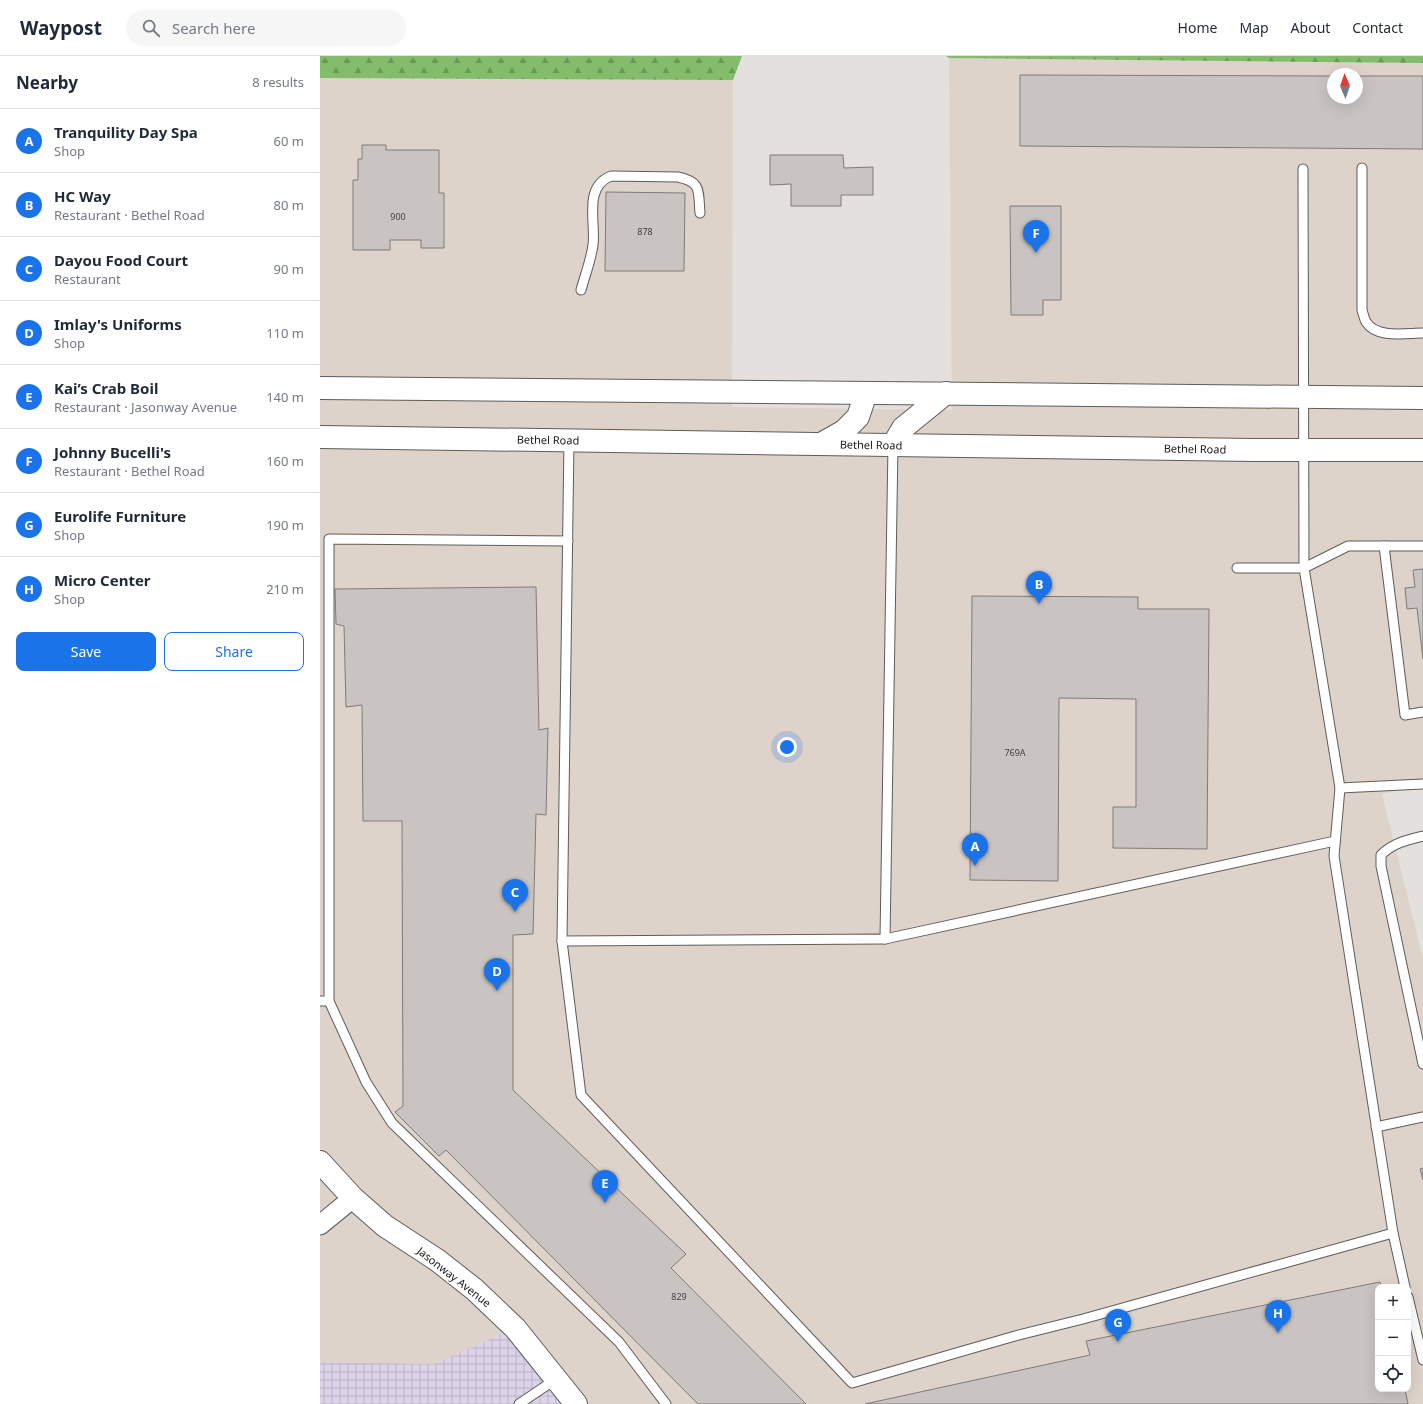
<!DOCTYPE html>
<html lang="en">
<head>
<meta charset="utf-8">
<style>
	:root { --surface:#fff; --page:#f6f6f7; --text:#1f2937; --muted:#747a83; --line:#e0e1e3; --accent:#1a73e8 }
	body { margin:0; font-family:"Noto Sans",sans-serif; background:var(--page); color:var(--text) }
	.controls { position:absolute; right:12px; bottom:12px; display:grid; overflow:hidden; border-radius:8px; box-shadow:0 4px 16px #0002 }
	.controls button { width:36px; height:36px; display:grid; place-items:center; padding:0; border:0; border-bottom:1px solid var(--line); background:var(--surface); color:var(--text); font:20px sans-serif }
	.compass { position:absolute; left:1007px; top:12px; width:36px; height:36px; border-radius:50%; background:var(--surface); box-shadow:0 4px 16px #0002; rotate:358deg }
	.you { position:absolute; left:467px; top:691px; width:14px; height:14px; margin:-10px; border:3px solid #fff; border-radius:50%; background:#1a73e8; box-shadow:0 0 0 6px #1a73e833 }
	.badge { display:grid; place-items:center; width:26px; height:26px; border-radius:50%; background:var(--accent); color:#fff; font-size:13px; font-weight:700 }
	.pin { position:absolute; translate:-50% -33px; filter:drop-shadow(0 1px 2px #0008) }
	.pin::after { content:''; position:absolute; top:21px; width:14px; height:12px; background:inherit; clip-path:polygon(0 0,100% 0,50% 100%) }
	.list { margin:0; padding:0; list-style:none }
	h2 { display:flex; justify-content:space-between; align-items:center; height:52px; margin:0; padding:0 16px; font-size:17px }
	h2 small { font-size:13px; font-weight:400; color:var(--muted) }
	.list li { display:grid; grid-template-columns:26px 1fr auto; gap:12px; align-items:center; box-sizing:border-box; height:64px; padding:0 16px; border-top:1px solid var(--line) }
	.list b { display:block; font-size:15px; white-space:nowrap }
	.list p { margin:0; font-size:13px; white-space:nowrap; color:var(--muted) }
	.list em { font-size:13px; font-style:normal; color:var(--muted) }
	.actions { display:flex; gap:8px; padding:12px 16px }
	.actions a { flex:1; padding:9px 0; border:1px solid var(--accent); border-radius:8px; text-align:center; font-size:14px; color:var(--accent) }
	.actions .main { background:var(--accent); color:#fff }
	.icon { flex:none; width:22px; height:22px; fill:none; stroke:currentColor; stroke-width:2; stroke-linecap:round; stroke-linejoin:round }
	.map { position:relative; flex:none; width:1103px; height:1348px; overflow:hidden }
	header { display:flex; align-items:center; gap:24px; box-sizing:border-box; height:56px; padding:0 20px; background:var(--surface); border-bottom:1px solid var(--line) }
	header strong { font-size:19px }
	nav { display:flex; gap:22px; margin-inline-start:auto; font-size:14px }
	.search { width:280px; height:36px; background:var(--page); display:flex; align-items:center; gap:10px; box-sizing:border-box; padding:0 14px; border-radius:22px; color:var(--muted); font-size:15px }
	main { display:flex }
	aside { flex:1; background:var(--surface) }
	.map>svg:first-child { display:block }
	.built { fill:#ddd3ca; fill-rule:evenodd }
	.industrial { fill:url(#industrial-grid) }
	.forest { fill:url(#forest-firs) }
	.building { fill:#c9c4c2; stroke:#7f7a78 }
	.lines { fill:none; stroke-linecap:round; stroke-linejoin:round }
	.service-casing { stroke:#5f5c59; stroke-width:11 }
	.minor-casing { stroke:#5f5c59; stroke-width:21 }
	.tertiary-casing { stroke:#5f5c59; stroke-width:24 }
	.primary-casing { stroke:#5f5c59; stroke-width:24 }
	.service { stroke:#fff; stroke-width:9 }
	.minor { stroke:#fff; stroke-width:19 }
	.tertiary { stroke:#fff; stroke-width:22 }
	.primary { stroke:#fff; stroke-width:22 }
	.labels { text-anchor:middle; stroke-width:3.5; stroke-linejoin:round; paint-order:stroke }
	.number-label { font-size:9px; fill:#444240 }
	.street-label { font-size:11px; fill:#171615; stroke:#fff }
</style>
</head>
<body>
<header>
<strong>Waypost</strong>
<div class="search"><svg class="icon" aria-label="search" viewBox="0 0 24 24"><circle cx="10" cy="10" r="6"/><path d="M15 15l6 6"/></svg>Search here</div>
<nav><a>Home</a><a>Map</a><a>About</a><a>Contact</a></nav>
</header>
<main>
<aside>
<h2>Nearby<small>8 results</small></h2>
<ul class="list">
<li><span class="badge">A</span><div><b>Tranquility Day Spa</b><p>Shop</p></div><em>60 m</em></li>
<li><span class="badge">B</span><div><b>HC Way</b><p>Restaurant · Bethel Road</p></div><em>80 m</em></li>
<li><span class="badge">C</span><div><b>Dayou Food Court</b><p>Restaurant</p></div><em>90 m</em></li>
<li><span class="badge">D</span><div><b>Imlay's Uniforms</b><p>Shop</p></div><em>110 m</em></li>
<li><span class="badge">E</span><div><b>Kai’s Crab Boil</b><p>Restaurant · Jasonway Avenue</p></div><em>140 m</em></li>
<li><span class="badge">F</span><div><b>Johnny Bucelli's</b><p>Restaurant · Bethel Road</p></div><em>160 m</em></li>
<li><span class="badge">G</span><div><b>Eurolife Furniture</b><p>Shop</p></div><em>190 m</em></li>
<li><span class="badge">H</span><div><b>Micro Center</b><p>Shop</p></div><em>210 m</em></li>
</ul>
<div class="actions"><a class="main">Save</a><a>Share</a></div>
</aside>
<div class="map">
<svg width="1103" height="1348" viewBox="0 0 1103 1348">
	<defs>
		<pattern id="industrial-grid" width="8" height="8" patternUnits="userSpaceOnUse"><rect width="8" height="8" fill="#dcd3e8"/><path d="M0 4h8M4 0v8" fill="none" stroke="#bcb4c6"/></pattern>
		<pattern id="forest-firs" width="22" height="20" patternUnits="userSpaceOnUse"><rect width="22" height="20" fill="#83bd6b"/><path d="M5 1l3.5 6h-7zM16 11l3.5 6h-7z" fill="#6a9957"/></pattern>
	</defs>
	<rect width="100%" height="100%" fill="#e4e0dd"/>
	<!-- built -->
	<path class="built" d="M 629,2 L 1103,7 L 1103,729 L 1062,738 L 1103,902 L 1103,1348 L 254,1348 L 195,1272 L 114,1308 L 0,1306 L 0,22 L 413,24 L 412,351 L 632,354 ZM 1013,18 L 1037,18 L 1037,42 L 1013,42 ZM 1058,1231 L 1088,1231 L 1088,1333 L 1058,1333 Z"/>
	<!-- industrial -->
	<polygon class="industrial" points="195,1272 254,1348 0,1348 0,1306 114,1308"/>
	<!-- forest -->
	<g class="forest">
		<polygon points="0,0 422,0 413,24 0,22"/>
		<polygon points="626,0 1103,0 1103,7 629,2"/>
	</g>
	<!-- building -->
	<g class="building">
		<polygon points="700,19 1013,20 1013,42 1037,42 1037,20 1103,20 1103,93 700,90"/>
		<polygon points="42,89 66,89 66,94 119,94 119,137 124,137 124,192 101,192 101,184 70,184 70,194 33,194 33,124 38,124 38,103 42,103"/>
		<polygon points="450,99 523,99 524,112 553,111 553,139 521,139 521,150 471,150 471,128 450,129"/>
		<polygon points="286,136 365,137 364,215 285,215"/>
		<polygon points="690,150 741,150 741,244 723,244 723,259 691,259"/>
		<polygon points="1103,513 1103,603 1097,552 1087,553 1085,532 1095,531 1093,514"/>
		<polygon points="216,531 219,674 228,672 226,759 216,758 213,878 193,879 193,1034 366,1198 351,1212 486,1348 378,1348 126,1094 119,1100 75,1056 83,1050 82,765 43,765 42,649 26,651 24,570 16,568 15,533"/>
		<polygon points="652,540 818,541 818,553 889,553 887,793 793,792 793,751 816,751 816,643 739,642 738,825 650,824"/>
		<polygon points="1103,1112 1103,1124 1100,1113"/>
		<polygon points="1060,1226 1061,1231 1058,1231 1058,1333 1085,1333 1088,1348 545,1348 770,1299 766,1285"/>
	</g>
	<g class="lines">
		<defs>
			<g id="service">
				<path d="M 1042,112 L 1042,254 C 1043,257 1044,262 1046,266 C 1057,283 1086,277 1103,277"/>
				<polyline points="983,113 984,512 1020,732 1014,800 1073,1177 1085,1231"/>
				<path d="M 261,234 C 265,219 271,204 273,189 C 276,166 263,131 291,120 L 358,121 C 382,126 378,135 380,157"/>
				<polyline points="1064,490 1085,659 1103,656"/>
				<polyline points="917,512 984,512 1028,490 1103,490"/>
				<polyline points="1020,732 1103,728"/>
				<path d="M 1103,780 C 1087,784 1073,787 1061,799 L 1061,810 L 1103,1008"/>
				<polyline points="1015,785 565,883 242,885 261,1039 532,1327 695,1280 763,1263 1073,1177"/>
				<polyline points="565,883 573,389"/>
				<polyline points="242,885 249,384"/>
				<polyline points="0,945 9,945 9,483 248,485"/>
				<polyline points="9,945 46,1026 72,1067 299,1286 346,1348"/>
				<polyline points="1056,1071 1103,1061"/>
				<polyline points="1088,1241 1103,1304"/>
				<polyline points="199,1348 236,1323"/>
			</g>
			<polyline id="minor" points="0,1169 33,1142"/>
			<polyline id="tertiary" points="0,1106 33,1142 65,1170 117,1204 154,1233 195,1272 256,1348"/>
			<g id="primary">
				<polyline points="0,332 1103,342"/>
				<polyline points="0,381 934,394 1103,394"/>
				<polyline points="501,388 524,375 538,361 546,337"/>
				<polyline points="573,389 583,372 626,337"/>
			</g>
		</defs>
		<!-- service casing -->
		<use href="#service" class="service-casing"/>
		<!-- minor casing -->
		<use href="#minor" class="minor-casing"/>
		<!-- tertiary casing -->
		<use href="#tertiary" class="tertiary-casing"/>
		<!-- primary casing -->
		<use href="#primary" class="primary-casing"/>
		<!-- service -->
		<use href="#service" class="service"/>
		<!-- minor -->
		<use href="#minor" class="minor"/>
		<!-- tertiary -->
		<use href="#tertiary" class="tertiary"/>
		<!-- primary -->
		<use href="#primary" class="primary"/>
	</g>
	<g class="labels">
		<!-- number labels -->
		<g class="number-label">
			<text x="78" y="164">900</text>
			<text x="325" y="179">878</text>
			<text x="695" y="700">769A</text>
			<text x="359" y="1244">829</text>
		</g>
		<!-- street labels -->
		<g class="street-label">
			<text transform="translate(228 384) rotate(1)" y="4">Bethel Road</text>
			<text transform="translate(551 389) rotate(1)" y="4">Bethel Road</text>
			<text transform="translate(875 393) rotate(1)" y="4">Bethel Road</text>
			<text transform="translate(134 1221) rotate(38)" y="4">Jasonway Avenue</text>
		</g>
	</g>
</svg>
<div class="controls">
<button>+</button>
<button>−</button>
<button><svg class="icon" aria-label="locate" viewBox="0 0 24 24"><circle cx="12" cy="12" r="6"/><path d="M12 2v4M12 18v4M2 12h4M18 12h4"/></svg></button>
</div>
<svg class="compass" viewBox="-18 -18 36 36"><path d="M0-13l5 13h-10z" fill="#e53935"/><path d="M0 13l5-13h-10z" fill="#747a83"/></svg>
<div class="you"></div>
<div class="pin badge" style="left:655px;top:810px">A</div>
<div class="pin badge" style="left:719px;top:548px">B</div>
<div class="pin badge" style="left:195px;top:856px">C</div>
<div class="pin badge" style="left:177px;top:935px">D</div>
<div class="pin badge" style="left:285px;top:1147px">E</div>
<div class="pin badge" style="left:716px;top:197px">F</div>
<div class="pin badge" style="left:798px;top:1286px">G</div>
<div class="pin badge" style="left:958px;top:1277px">H</div>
</div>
</main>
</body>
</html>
